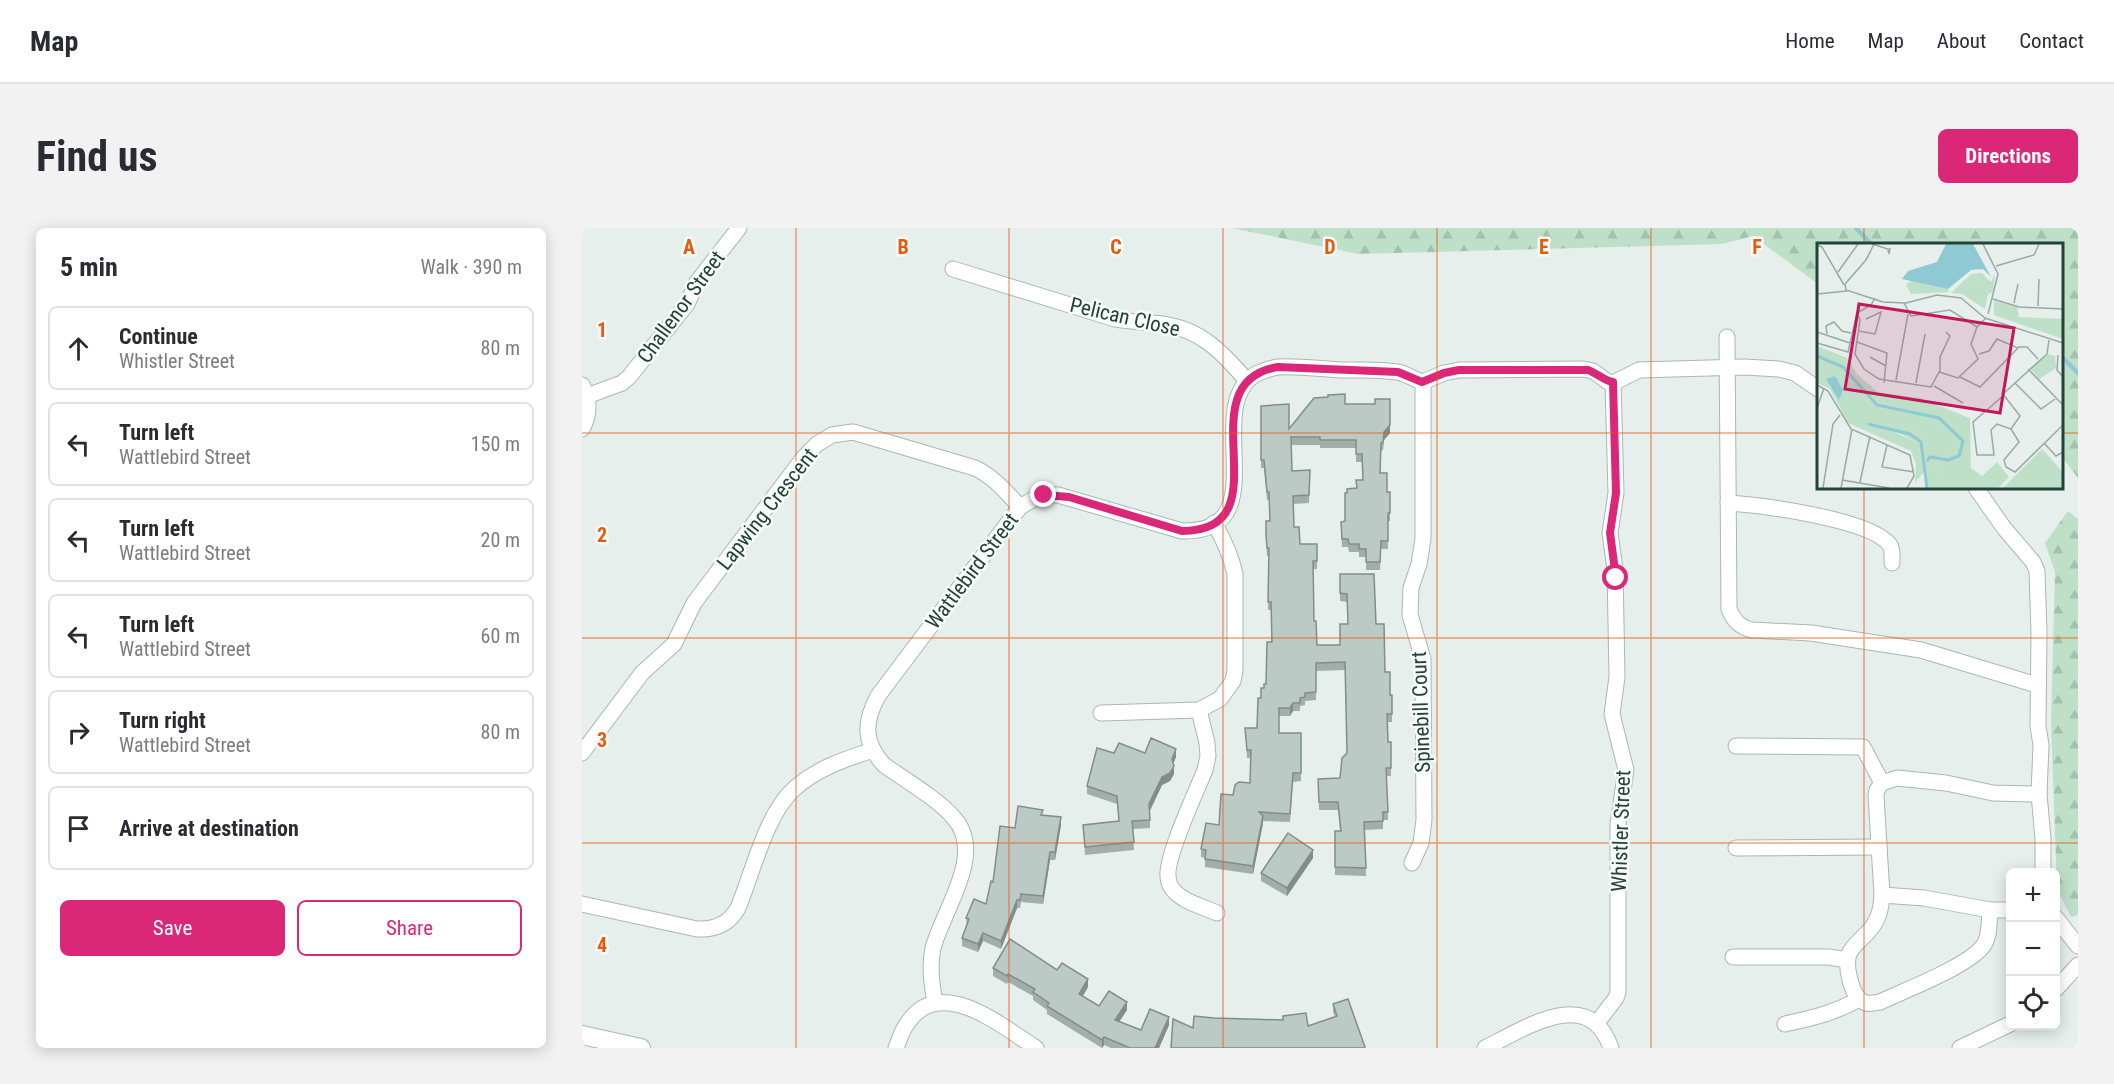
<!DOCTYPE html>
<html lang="en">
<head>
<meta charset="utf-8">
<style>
	:root { --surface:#fff; --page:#f2f2f3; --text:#2b2b33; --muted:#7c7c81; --line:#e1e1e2; --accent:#db2777 }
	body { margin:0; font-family:"Roboto Condensed",sans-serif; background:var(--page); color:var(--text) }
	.controls { position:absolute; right:18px; bottom:18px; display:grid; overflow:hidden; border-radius:9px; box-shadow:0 3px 15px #0003 }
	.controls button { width:54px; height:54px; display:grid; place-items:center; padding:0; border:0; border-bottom:2px solid var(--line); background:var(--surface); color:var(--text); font:30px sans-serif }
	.stop { position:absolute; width:18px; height:18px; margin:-14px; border:4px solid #db2777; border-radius:50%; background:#fff }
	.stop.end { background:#db2777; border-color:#fff; box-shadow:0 2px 6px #0008 }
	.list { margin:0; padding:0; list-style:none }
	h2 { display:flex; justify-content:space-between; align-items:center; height:78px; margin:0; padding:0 24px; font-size:26px }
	h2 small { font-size:20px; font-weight:400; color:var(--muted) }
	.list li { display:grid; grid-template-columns:39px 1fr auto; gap:18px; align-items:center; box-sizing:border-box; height:84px; margin:0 12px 12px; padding:0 12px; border:2px solid var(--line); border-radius:9px }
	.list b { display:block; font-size:22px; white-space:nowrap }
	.list p { margin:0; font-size:20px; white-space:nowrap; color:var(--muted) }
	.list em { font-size:20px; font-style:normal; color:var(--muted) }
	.actions { display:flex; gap:12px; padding:18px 24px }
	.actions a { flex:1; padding:14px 0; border:2px solid var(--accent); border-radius:9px; text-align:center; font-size:21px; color:var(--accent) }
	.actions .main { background:var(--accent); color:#fff }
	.icon { flex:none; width:33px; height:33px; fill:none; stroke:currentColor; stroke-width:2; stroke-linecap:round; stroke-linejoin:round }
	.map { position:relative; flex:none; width:1496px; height:820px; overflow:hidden; border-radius:9px }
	header { display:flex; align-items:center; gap:36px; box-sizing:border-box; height:84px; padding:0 30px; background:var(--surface); border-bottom:2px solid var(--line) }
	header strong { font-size:28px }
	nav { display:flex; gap:33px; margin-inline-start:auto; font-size:21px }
	.intro { display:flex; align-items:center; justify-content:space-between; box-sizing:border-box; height:144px; padding:0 36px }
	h1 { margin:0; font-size:42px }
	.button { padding:15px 27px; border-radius:9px; background:var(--accent); color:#fff; font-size:21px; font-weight:700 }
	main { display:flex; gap:36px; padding:0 36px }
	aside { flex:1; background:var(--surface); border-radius:9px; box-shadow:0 3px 15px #0003 }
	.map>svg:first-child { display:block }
	.forest { fill:url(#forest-firs) }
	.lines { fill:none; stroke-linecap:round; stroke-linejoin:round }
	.stream { stroke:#8ec9d4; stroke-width:4.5 }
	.minor-casing { stroke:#a8b8b2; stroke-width:17 }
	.secondary-casing { stroke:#a4bbb3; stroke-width:20 }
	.minor { stroke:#fff; stroke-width:15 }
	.secondary { stroke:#fff; stroke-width:18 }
	.wall { fill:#a1aea9 }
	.shaded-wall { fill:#838d89 }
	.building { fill:#bbcac4; stroke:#838d89; stroke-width:1.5 }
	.route { stroke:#db2777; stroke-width:8 }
	.grid { fill:none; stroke:#e8590c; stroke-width:1.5; stroke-opacity:0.55 }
	.labels { text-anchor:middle; stroke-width:5; stroke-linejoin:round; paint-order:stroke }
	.street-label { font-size:21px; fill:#24423a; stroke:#f7fbf9 }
	.inset-river { fill:none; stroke:#8ec9d4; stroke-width:3 }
	.inset-road { fill:none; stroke:#98aaa4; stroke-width:1.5 }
	.view { fill:#c2185b; fill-opacity:0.15; stroke:#c2185b; stroke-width:3 }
	.inset-edge { fill:none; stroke:#24423a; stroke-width:3 }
	.grid-label { font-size:20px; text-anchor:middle; font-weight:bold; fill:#e8590c; stroke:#f7fbf9; stroke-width:5; stroke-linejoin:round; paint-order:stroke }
</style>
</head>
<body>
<header>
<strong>Map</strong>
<nav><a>Home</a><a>Map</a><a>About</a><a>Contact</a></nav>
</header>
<div class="intro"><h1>Find us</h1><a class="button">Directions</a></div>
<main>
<aside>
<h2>5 min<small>Walk · 390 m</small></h2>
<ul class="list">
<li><svg class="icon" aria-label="ahead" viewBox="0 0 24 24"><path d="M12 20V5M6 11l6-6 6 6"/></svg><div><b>Continue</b><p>Whistler Street</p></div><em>80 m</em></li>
<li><svg class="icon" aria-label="left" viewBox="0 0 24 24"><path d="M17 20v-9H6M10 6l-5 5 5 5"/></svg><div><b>Turn left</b><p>Wattlebird Street</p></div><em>150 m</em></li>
<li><svg class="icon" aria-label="left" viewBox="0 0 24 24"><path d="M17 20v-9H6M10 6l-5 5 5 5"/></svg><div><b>Turn left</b><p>Wattlebird Street</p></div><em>20 m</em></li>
<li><svg class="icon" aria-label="left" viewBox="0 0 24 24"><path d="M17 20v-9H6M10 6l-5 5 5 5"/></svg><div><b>Turn left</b><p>Wattlebird Street</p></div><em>60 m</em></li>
<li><svg class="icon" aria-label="right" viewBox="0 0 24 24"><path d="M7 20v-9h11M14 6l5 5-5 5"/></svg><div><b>Turn right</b><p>Wattlebird Street</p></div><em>80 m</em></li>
<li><svg class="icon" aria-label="arrive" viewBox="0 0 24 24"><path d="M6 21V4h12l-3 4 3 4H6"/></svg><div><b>Arrive at destination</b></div></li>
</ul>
<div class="actions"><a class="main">Save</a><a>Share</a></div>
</aside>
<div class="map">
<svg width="1496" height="820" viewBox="0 0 1496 820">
	<defs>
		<pattern id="forest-firs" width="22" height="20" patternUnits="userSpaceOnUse" patternTransform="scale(1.5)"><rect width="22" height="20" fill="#bfe0c8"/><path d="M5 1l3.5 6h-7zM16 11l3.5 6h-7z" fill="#a4c1ad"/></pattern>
	</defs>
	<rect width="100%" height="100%" fill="#e6efeb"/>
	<!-- forest -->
	<g class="forest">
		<polygon points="650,0 1496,0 1496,250 1480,229 1480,16 1236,16 1236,56 1171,8 1140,16 776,26"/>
		<polygon points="1486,283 1496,291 1496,687 1489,689 1475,661 1469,495 1473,344 1463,315"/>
	</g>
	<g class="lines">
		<!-- stream -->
		<g class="stream">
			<polyline points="1274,0 1289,16"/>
			<polyline points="1480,129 1496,145"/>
		</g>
		<defs>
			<g id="minor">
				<path d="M 371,41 L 533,91 C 549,94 564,94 580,96 C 619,101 641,125 665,153"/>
				<path d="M 1145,109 L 1147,381 C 1152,393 1158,399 1170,402 L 1229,405 L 1339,422 L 1455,457"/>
				<path d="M 0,157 C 8,170 8,187 0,201"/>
				<polyline points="5,168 40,155 47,149 105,76 115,54 157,0"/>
				<polyline points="1394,260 1422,300 1451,334 1455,343 1457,405 1456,498 1459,517 1457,566 1461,611 1461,644"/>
				<path d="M 1146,275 C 1179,277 1288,291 1308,317 C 1311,322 1310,329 1310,335"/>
				<path d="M 617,482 L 625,515 L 626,528 L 623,542 C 614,564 584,628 586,648 C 586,654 589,660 593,664 C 604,675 622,679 635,685"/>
				<path d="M 519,485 L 617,482 L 638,471 L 651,453 L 653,443 L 653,346 C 649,327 642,312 632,295"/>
				<polyline points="1154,518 1281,519 1300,555"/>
				<path d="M 0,525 L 60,445 L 92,416 L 112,375 L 222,229 L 235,216 L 250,207 L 271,204 L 393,240 C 412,249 424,264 438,279"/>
				<polyline points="1154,620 1297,619"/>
				<polyline points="830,635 839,615 842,592 841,431 828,387 829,360 837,336 841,311 841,154"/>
				<polyline points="1300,667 1342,670 1408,682 1428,682"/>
				<path d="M 0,676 L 115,701 C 133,702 147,696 156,680 C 171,644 184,585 213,560 C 236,540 263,531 291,522"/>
				<path d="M 1408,682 C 1407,693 1408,710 1401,718 C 1385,739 1323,762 1298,774 C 1292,775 1285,777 1280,773 C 1269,767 1263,737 1267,726 C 1271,717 1279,712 1285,705 C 1296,694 1299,683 1300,667 L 1294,568 L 1295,562 L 1300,555 L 1315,550 L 1364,555 L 1411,565 L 1457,566"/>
				<polyline points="1474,690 1496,718"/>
				<polyline points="1151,729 1247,729 1265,732"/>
				<polyline points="1474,761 1496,737"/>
				<path d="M 353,775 C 350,757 347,739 351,720 C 361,682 404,626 372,590 C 357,572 322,551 302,537 C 281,514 282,494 296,468 L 438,279 C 451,271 460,266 476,267 L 600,303 C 697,305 618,179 674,146 C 681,143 688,140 696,139 C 717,138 739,141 760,142 C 778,142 797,141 815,144 C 824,145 832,152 841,154 L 862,145 L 877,142 L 1001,141 L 1011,143 L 1026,154 L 1031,155 L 1057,142 L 1162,139 L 1197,141 L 1213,145 L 1236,161"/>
				<polyline points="1014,796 1034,770 1036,764 1036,596 1044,542 1030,486 1035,449 1033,341 1028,305 1034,265 1031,155"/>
				<path d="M 1203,796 C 1230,790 1253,785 1277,771"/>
				<path d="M 314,820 C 317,813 319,805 323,799 C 356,743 419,798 454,820"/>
				<path d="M 903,820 C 942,801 1007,756 1029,820"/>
				<polyline points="1378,820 1428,796"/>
			</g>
			<polyline id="secondary" points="0,807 59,820"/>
		</defs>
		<!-- minor casing -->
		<use href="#minor" class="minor-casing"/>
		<!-- secondary casing -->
		<use href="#secondary" class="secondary-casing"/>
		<!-- minor -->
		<use href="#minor" class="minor"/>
		<!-- secondary -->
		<use href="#secondary" class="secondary"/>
	</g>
	<!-- wall -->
	<g class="wall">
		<polygon points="808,171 808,205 802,212 801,222 799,223 798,245 805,264 808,264 808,293 806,293 806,321 799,321 798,342 784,342 784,329 777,329 777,324 767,324 766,319 760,319 759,294 763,293 765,261 774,260 774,252 781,252 780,234 774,234 774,220 738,220 738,217 709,217 710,243 728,242 727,275 711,276 712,299 718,316 735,316 735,341 731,341 732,393 735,417 758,417 766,396 765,374 758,373 758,346 794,396 808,467 810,467 810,494 805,494 806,514 809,514 809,548 804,548 806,592 801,592 801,601 782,602 784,648 753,647 753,603 758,603 756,582 737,582 736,551 758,550 765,525 763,442 734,443 734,472 723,473 723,477 718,478 718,483 711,483 708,488 697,488 697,505 719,505 719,553 711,554 708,594 681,593 671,646 623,639 623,630 619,629 619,621 637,597 651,567 668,555 668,530 665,530 663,500 675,500 679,470 682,460 684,456 689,414 689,382 686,382 687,328 685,328 684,315 688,293 687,272 685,272 682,240 679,240 679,178 707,201 763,176 793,176"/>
		<polygon points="532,525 563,525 594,529 591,536 592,546 588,553 580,557 568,583 568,600 551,601 552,622 503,627 501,597 537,593 535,576 505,566 505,558"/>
		<polygon points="461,587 479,597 473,632 468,632 461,676 439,674 438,680 435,680 419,721 401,713 396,724 380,718 380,710 385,698 384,690 404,676 411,654 433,600"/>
		<polygon points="731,630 705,668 679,653 679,645"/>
		<polygon points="411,740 475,742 506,759 501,768 517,778 545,782 537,794 559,802 587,797 577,820 529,820 522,817 520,820 465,786 465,782 451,772 451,768 426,754 425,756 411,748"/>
		<polygon points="751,776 783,820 611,800 632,790 726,798 753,789 751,784"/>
	</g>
	<!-- shaded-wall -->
	<g class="shaded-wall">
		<polygon points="808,197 808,205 802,212 801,222 802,204"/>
		<polygon points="711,475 711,483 708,488 708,480"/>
		<polygon points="594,521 594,529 590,539 590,531"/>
		<polygon points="592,538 592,546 588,553 580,557 567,584 567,576 580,549"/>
		<polygon points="681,588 681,596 671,646 671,638"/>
		<polygon points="479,589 479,597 473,632 473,624"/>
		<polygon points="731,622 731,630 705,668 705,660"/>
		<polygon points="468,624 468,632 461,676 461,668"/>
		<polygon points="435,672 435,680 419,721 419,713"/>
		<polygon points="401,705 401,713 396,724 396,716"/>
		<polygon points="506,751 506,759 497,774 497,766"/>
		<polygon points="545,774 545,782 533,800 533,792"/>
		<polygon points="587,789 587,797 577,820 573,820"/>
		<polygon points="522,809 522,817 520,820 520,812"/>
	</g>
	<!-- building -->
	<g class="building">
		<polygon points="763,166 763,176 793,176 793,171 808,171 808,197 802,204 801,214 799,215 798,245 805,245 805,264 808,264 808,285 806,285 806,313 799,313 798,334 784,334 784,321 777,321 777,316 767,316 766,311 760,311 759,294 763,293 763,265 765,265 765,261 775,260 774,252 781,252 780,226 774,226 774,212 738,212 738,209 709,209 710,243 728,242 727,267 711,268 712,299 717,299 718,316 735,316 735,333 731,333 732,393 734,393 735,417 758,417 758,396 766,396 765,366 758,365 758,346 792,346 794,396 802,396 803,444 808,444 808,467 810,467 810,486 805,486 806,514 809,514 809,540 804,540 806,584 801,584 801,593 782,594 784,640 753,639 753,603 759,603 756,574 737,574 736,551 758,550 760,530 765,525 763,434 734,435 734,464 723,465 723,469 718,470 718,475 711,475 708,480 697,480 697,505 719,505 719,545 711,545 708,586 677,584 681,588 671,638 623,631 624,622 619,621 624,595 637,597 639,566 651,567 653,557 657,554 668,555 669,522 665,522 663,500 675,500 676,470 679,470 679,460 682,460 682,456 684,456 685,414 690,414 689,374 686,374 687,320 685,320 684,307 684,293 688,293 687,264 685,264 682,232 679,232 679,178 707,176 707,201 732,170 746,169 746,167"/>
		<polygon points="569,510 594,521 590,531 592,538 588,545 580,549 567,576 568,592 550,593 552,614 503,619 501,597 537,593 535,568 505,558 515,520 532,525 537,515 563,525"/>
		<polygon points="436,578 461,582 459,587 479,589 473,624 468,624 461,668 439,666 438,672 435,672 419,713 401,705 396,716 380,710 387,691 384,690 392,671 404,676 409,653 411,654 418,598 433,600"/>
		<polygon points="706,605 731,622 705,660 679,645"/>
		<polygon points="428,711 475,742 480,735 506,751 497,766 517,778 527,763 545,774 533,792 559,802 568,781 587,789 573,820 548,820 522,809 520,812 465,778 467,775 451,764 453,761 426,746 425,748 411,740"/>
		<polygon points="766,771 783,819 782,820 589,820 591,791 611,800 612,788 632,790 701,792 701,788 724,785 726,798 755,788 751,776"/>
	</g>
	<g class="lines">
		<!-- route -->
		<path class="route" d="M 462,267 L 487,269 L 600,303 C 707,303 599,155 696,139 L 816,144 L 840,154 L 862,145 L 877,142 L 1006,142 C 1015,145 1022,153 1031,154 L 1034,265 L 1028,305 L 1034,350"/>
	</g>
	<!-- grid -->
	<path class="grid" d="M 214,0 L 214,820M 427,0 L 427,820M 641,0 L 641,820M 855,0 L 855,820M 1069,0 L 1069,820M 1282,0 L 1282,16M 0,205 L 1236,205M 1480,205 L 1496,205M 1282,260 L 1282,820M 0,410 L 1496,410M 0,615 L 1496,615"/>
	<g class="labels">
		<!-- street labels -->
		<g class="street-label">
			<text transform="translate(99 79) rotate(-54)" y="7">Challenor Street</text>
			<text transform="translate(543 89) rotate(13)" y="7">Pelican Close</text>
			<text transform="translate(185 281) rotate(-52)" y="7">Lapwing Crescent</text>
			<text transform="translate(390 343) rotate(-53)" y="7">Wattlebird Street</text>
			<text transform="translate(839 484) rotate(-92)" y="7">Spinebill Court</text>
			<text transform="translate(1039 603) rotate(-88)" y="7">Whistler Street</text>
		</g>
	</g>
	<!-- overview -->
	<g transform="translate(1235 15)">
		<rect width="246" height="246" fill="#e6efeb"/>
		<path d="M 165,30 L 174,39 L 178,30 L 176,49 L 171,51 L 159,34 L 145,51 L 134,50 L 154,31 Z" fill="#bfe0c8"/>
		<path d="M 159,34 L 171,51 L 168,66 L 145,51 ZM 96,37 L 131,46 L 132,49 L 94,51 L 89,41 ZM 177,58 L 200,64 L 202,74 L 246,76 L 246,96 L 177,72 ZM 0,103 L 30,115 L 40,131 L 62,150 L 103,155 L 153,175 L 154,225 L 165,233 L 180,219 L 192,234 L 181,245 L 136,245 L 117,225 L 130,207 L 129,199 L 92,185 L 70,186 L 104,201 L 107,229 L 98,240 L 99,221 L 94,208 L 31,180 L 13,146 L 0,140 ZM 225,206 L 246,229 L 246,245 L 186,245 Z" fill="#bfe0c8"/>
		<path d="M 70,184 L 92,185 L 130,199 L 130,207 L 117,225 L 136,245 L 109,245 L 104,201 Z" fill="#bfe0c8"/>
		<path d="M 231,111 L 238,113 L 239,125 L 222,136 L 213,125 Z" fill="#bfe0c8"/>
		<path d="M 129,1 L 156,1 L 174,34 L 166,26 L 154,27 L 131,46 L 85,36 L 91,28 L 120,19 ZM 18,133 L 26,147 L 22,157 L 9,136 Z" fill="#8ec9d4"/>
		<path class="inset-river" d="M 0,113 L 26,124 L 60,162 L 122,175 L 146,198 L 142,213 L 131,217 L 113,214 L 110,218M 51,181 L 93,191 L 104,199 L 110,245"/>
		<path class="inset-road" d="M 55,1 L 71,6 L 72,11 L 73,5M 57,1 L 49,17 L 28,41 L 29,47 L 66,59 L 89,60 L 120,52 L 144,55 L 168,75 L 246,100M 166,1 L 181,31 L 171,71M 0,2 L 5,4 L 27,42M 179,23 L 217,12 L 222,1M 21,29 L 41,1M 0,51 L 30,48M 176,56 L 202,64 L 246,66M 87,60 L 94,73 L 133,67 L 160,84 L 169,75M 197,60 L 201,41M 221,63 L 222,36M 40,70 L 43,77 L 38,111 L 47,126 L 62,136 L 114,144 L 122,129 L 141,135 L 161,116 L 154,101 L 160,84M 40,70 L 54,62 L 58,55M 42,88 L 58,91 L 64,69 L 49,76M 0,89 L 33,100M 10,91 L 9,83 L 17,79 L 25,88 L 34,90M 232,97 L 230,111 L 186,151 L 203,173 L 194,186 L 202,199 L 187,217 L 189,224 L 198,229 L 246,182M 40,99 L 70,110 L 67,140M 0,100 L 31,109 L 40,70M 201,104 L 210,104 L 221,116M 241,112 L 240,127 L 246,134M 53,114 L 69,123M 211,126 L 246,162M 123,129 L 123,114 L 133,93 L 129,89M 143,134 L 163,144 L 201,105 L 180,96 L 172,108 L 162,111M 79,137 L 91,71M 99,140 L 108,91M 198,140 L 224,166 L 238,156M 0,142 L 11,148 L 34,186 L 93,212 L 97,233 L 90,245M 117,143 L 146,160M 186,153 L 156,179 L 160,212 L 177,212 L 174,187 L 180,181 L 194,186M 0,165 L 7,145M 227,200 L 239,213 L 246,209M 70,202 L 65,224 L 97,229M 25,237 L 72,245M 43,239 L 53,193M 6,245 L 16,181 L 23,172M 24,245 L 35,186"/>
		<path class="view" d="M 42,61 L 197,85 L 183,170 L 28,146 Z"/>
		<rect width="246" height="246" class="inset-edge"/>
	</g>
	<g class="grid-label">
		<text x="107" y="26">A</text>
		<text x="321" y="26">B</text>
		<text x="534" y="26">C</text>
		<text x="748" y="26">D</text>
		<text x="962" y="26">E</text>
		<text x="1175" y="26">F</text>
		<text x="20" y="109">1</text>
		<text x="20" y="314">2</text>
		<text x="20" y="519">3</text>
		<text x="20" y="724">4</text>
	</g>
</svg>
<div class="controls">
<button>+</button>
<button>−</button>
<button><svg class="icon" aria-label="locate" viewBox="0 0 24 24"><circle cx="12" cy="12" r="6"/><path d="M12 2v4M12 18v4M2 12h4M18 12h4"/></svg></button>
</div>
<div class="stop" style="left:1034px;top:350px"></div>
<div class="stop end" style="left:462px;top:267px"></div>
</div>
</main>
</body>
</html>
